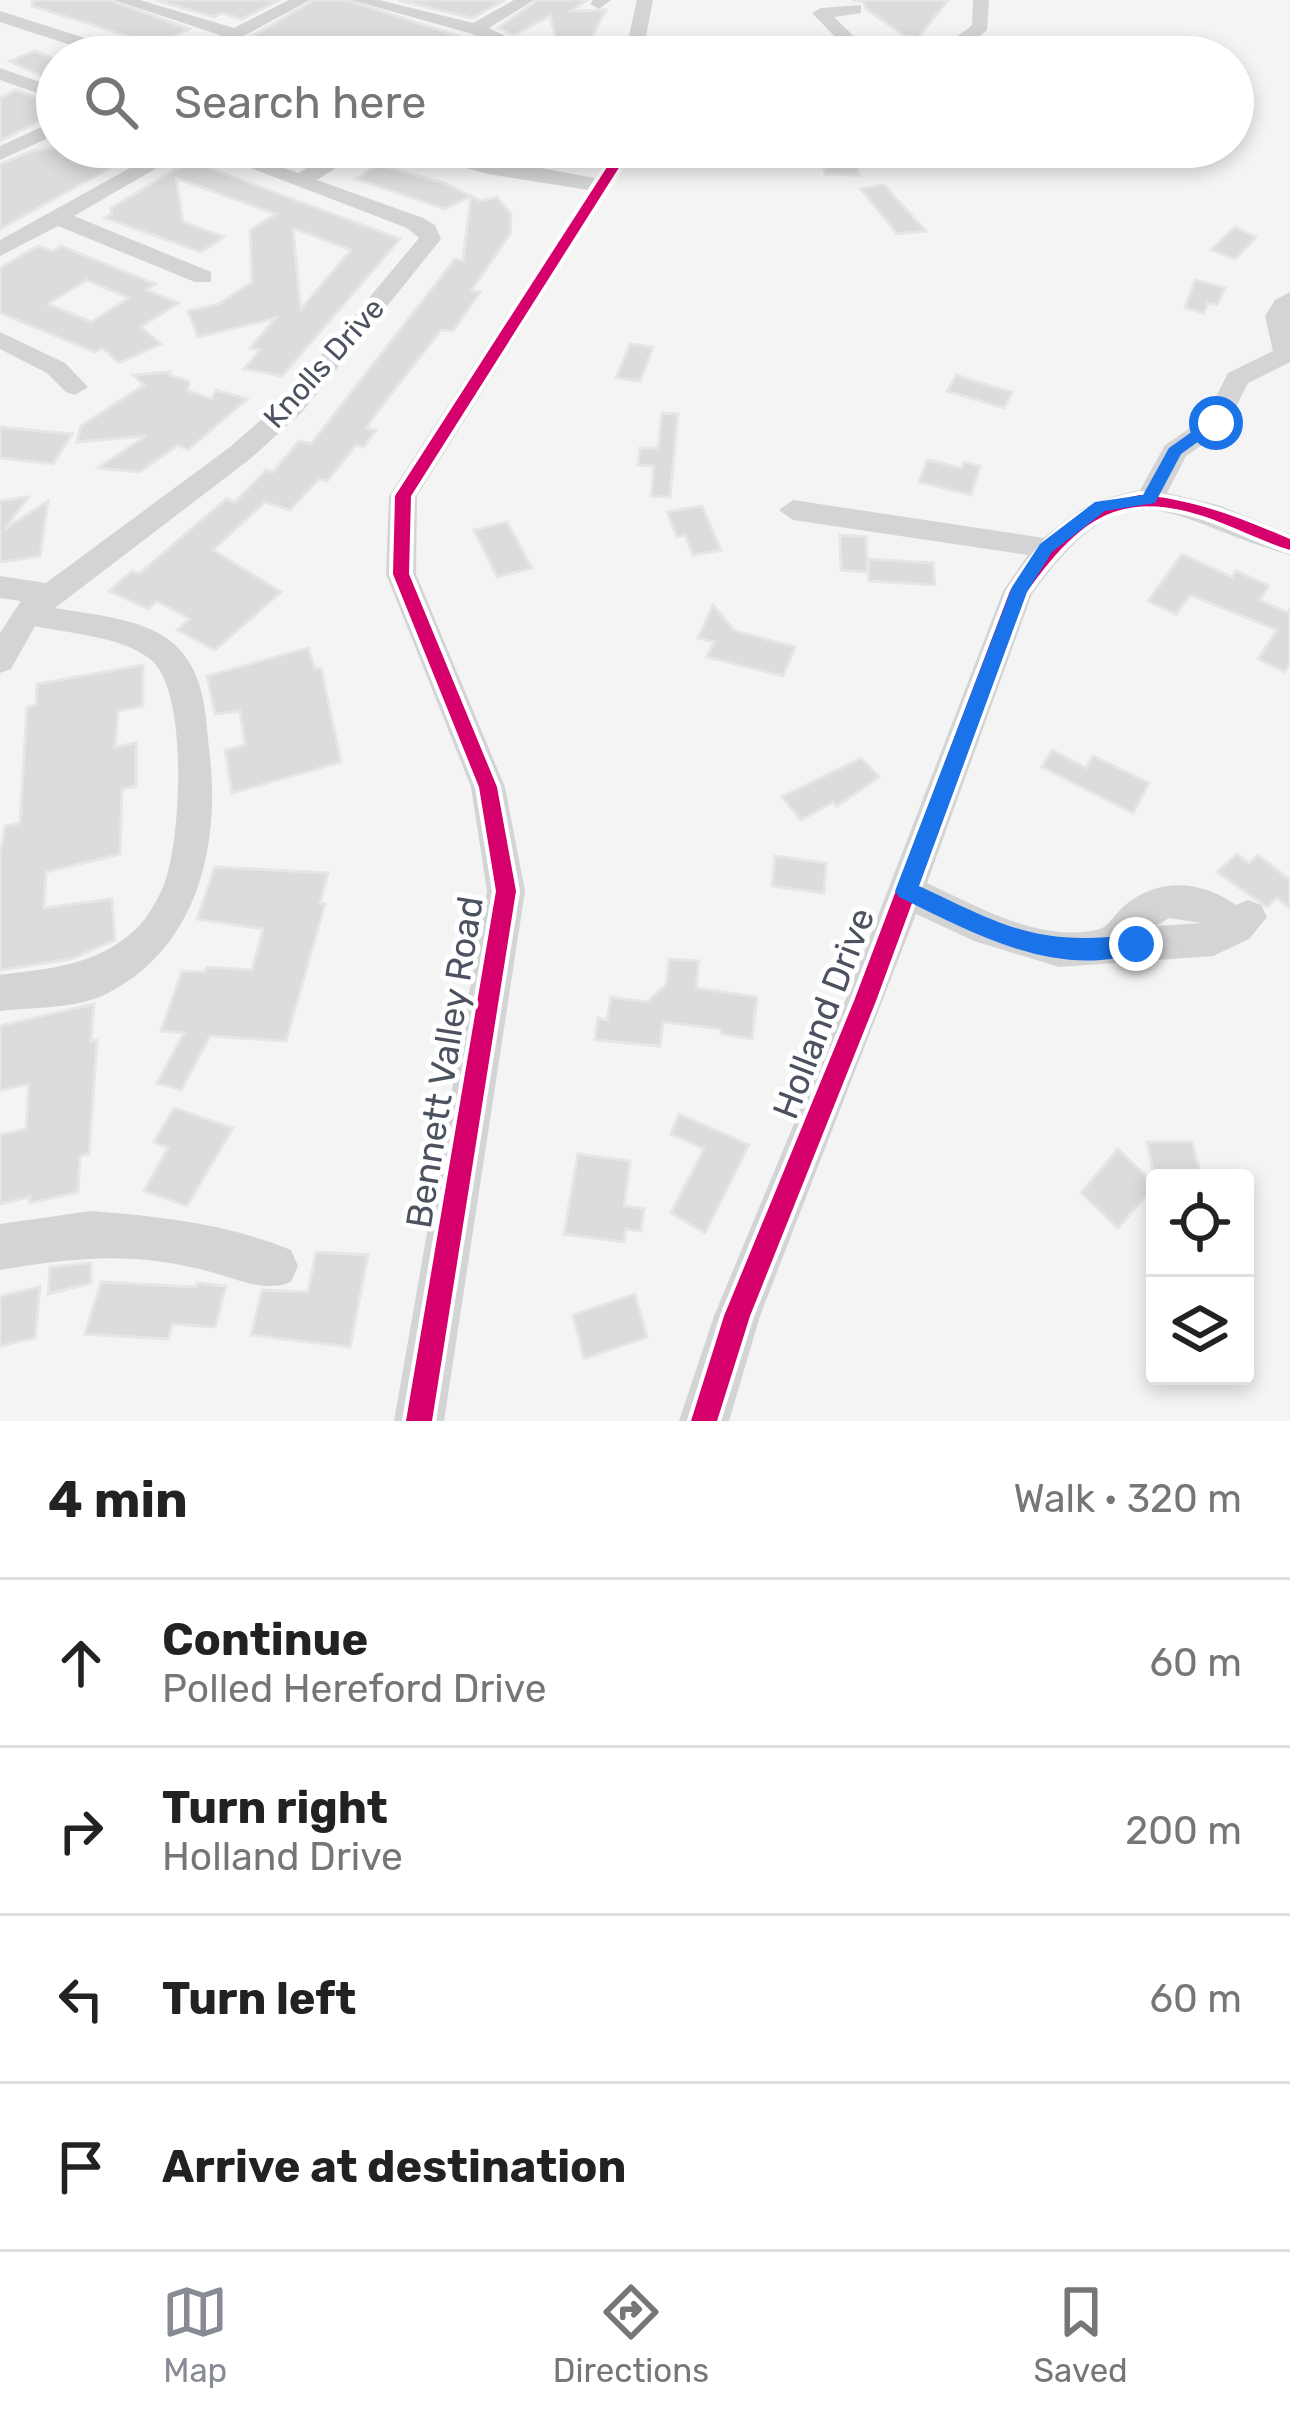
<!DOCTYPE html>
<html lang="en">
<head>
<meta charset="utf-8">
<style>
	:root { --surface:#fff; --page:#f6f6f6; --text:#222; --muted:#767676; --line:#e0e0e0; --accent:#878b93 }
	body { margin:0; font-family:Rubik,sans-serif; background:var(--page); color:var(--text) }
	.controls { position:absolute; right:36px; bottom:36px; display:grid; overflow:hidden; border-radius:12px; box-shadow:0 6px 18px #0003 }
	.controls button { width:108px; height:108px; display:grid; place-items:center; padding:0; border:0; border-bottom:3px solid var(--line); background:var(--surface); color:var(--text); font:60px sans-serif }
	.stop { position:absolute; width:36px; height:36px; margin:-27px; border:9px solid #1a73e8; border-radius:50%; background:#fff }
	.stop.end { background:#1a73e8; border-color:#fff; box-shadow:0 3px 12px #0008 }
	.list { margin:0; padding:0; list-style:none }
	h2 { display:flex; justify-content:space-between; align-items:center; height:156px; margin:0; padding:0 48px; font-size:51px }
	h2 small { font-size:39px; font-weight:400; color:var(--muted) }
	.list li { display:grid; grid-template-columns:78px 1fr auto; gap:36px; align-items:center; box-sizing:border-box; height:168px; padding:0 48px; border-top:3px solid var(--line) }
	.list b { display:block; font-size:45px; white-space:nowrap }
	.list p { margin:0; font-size:39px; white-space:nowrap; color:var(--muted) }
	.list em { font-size:39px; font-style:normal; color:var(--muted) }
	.icon { flex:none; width:66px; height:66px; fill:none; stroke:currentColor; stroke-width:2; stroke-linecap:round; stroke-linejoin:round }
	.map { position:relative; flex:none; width:1290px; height:1421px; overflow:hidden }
	.search { position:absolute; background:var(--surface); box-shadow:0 6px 18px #0003; left:36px; right:36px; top:36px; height:132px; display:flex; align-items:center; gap:30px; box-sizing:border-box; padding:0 42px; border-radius:66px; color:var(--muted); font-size:45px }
	.sheet { height:828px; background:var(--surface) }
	nav { display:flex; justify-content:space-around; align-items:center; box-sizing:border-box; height:168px; border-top:3px solid var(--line); background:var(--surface); font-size:33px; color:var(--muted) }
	nav a { display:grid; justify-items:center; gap:6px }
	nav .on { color:var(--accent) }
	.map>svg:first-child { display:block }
	.building { fill:#dcdcdd; stroke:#e6e6e6; stroke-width:3; fill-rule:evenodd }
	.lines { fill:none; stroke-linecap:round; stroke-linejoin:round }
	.minor { fill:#d3d4d6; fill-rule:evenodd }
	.cycleway-casing { stroke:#fff; stroke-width:8 }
	.cycleway { fill:#d6006c; fill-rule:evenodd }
	.route { fill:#1a73e8 }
	.labels { text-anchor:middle; stroke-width:10; stroke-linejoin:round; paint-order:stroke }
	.far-street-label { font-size:30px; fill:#4c525f; stroke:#fff }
	.street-label { font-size:36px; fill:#4c525f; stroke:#fff }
</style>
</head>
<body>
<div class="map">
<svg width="1290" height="1421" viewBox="0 0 1290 1421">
	<rect width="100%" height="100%" fill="#f4f4f4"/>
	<!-- building -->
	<g class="building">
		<polygon points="33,0 110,0 189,29 156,45 32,6"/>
		<polygon points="156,0 279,0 242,19 222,13 214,17"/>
		<polygon points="314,0 347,0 492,47 475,57 217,57"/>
		<polygon points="398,0 505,0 472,18"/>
		<polygon points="538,0 587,0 571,11 606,10 581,57 561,57 550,16 514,35 498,28"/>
		<polygon points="852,0 948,0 918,38 905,36 866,9 864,2"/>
		<polygon points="35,51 57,60 57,83 10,61"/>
		<polygon points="16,90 54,104 41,110 49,112 39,121 0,141 0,98"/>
		<polygon points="63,147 148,147 0,229 0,164 32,151"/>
		<polygon points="834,147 853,147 859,175 825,174 821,154 835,154"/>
		<path d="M 190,161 L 400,239 L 282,376 L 244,369 L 260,350 L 250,348 L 276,318 L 198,337 L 188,311 L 219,304 L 252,282 L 250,230 L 276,214 L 176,178 L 183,222 L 224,237 L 201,252 L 105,218 L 112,214 L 111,208 ZM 293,228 L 351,250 L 301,309 L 299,292 Z"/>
		<polygon points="377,165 444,183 471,196 445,209 356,179"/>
		<polygon points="884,185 926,231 897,234 861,189"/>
		<polygon points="471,196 481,201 497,197 511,214 510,234 471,291 480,292 453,331 441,330 371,420 367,428 376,430 364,447 356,445 327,481 319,479 290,510 265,502 213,550 281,592 215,650 177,630 190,619 157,601 148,609 109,591 132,571 139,574 226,499 235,502 266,470 273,472 299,441 311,444 455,259 463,260"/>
		<polygon points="1235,227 1256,237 1235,259 1211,250"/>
		<path d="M 38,246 L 52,251 L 61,246 L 155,284 L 146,290 L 178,303 L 141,327 L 161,344 L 119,363 L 102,348 L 95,352 L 0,313 L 0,268 ZM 87,280 L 129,298 L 91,322 L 48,304 Z"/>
		<polygon points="1195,280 1225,288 1217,305 1208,303 1204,313 1185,308"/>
		<polygon points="630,344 653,347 640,381 616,378"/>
		<polygon points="170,372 169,375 189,381 188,391 212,399 216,390 247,399 188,450 178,445 140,472 98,468 146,436 77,442 81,426 144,385 133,375"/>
		<polygon points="956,375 977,382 1012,392 1004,408 947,391"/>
		<polygon points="662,413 678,414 670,497 651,496 654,466 638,465 640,448 658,448"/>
		<polygon points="0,427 72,434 53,464 0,458"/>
		<polygon points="927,460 962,468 964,462 980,466 971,495 919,482"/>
		<polygon points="28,497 5,529 48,501 40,556 0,562 0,501"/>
		<polygon points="702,506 721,550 693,555 685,535 677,537 667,512"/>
		<polygon points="507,522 532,568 497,577 474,530"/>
		<polygon points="840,535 866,537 868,572 841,570"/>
		<polygon points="1182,554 1232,577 1236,571 1269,586 1260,600 1288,613 1290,609 1290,663 1285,672 1258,659 1277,630 1190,595 1176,614 1148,601"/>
		<polygon points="868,559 933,563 935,585 869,581"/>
		<polygon points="713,605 735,631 795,647 783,676 707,657 714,642 698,638"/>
		<polygon points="308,648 315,669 321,668 341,762 232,793 225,750 245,745 240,711 215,714 207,676"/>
		<polygon points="143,665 143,706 118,711 115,747 136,743 136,786 122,789 120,854 46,872 44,908 112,899 115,940 71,959 0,970 0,855 5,826 20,823 27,707 36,705 37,684"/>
		<polygon points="1052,750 1086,768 1093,756 1149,783 1133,813 1042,767"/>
		<polygon points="861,758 879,777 837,806 833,802 801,820 782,797"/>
		<polygon points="1237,854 1249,863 1258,855 1290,880 1290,908 1277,898 1267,907 1217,872"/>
		<polygon points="775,856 826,863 824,893 772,886"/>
		<polygon points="215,867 328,873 320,903 325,904 286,1041 210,1036 181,1090 157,1083 184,1033 161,1031 182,971 205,972 207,967 252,970 263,929 197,919"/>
		<polygon points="669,959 699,961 696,988 757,997 752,1039 721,1034 721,1029 663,1022 660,1046 595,1040 598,1018 607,1020 611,997 647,1002 666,985"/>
		<polygon points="94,1004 91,1041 97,1040 89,1154 80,1156 78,1192 30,1203 30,1197 0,1204 0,1135 26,1129 29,1084 0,1090 0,1026"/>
		<polygon points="174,1108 233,1128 187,1206 144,1191 168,1148 154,1142"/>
		<polygon points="679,1114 749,1145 705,1233 671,1213 704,1149 671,1134"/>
		<polygon points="1147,1142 1192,1142 1200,1171 1190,1173 1190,1178 1154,1176"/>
		<polygon points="1118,1149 1155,1185 1118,1228 1081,1193"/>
		<polygon points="578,1154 630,1161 624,1206 644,1209 641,1231 626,1229 624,1242 564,1234"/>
		<polygon points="316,1252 368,1255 350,1347 251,1335 262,1290 308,1292"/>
		<polygon points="91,1263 91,1283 48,1294 50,1267"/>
		<polygon points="101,1282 196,1287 197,1283 226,1286 215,1327 172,1324 168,1339 85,1334"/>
		<polygon points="40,1287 35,1338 0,1346 0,1296"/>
		<polygon points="635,1294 647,1337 584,1359 573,1315"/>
	</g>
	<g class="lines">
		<!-- minor -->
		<g class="minor">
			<polygon points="114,0 140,0 234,28 289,0 310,0 205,57 182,57 220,35"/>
			<polygon points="351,0 379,0 473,23 514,0 534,0 489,28 532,49 517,53 469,33"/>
			<polygon points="593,0 611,0 599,9 590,4"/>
			<polygon points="637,0 653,0 642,57 624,57"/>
			<path d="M 973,0 L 989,0 L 987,30 C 947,68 887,57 836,57 L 849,51 L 812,13 L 821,8 L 861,5 L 861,13 L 834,17 L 869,51 C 906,50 944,51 972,25 Z"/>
			<polygon points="0,11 132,53 135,57 108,57 0,22"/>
			<polygon points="0,68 57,88 57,100 0,80"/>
			<polygon points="57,120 57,134 0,160 0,146"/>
			<polygon points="168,147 193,147 74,216 211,272 211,282 195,282 58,226 0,256 0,240"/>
			<path d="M 196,147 L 225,147 L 298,173 L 343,147 L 368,147 L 317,180 L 423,218 L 435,225 L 441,239 L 302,412 L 250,459 L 55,608 C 93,615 148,618 176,646 C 207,676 205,717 210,757 C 220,849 196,948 108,993 C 79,1009 33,1007 0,1011 L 0,975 C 52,968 96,966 136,929 C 147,919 160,896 165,882 C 181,838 189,689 150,659 C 120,636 71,634 35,626 L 11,669 L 0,673 L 0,633 L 21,601 L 0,598 L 0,576 L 46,583 L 230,447 L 284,400 L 419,238 L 407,228 Z"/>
			<polygon points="390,147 426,147 595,178 616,147 636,147 417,496 416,574 505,787 525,891 444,1421 394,1421 487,891 471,787 386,574 389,496 588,190 488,174"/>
			<path d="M 1290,292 L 1290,362 L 1248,383 L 1225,429 L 1186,456 L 1167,493 L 1218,505 L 1290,534 L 1290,555 C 1162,519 1131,458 1032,594 L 927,883 C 978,907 1039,942 1097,930 C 1108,928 1115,914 1124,906 C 1158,877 1201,880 1236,905 L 1248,900 L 1261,905 L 1267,917 L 1249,939 L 1213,956 L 1059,967 L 974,941 L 916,914 L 760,1316 L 729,1421 L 679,1421 L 714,1316 L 845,1001 L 1003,591 L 1028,555 L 793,520 L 779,510 L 793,500 L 1044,538 C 1074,510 1100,498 1140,490 L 1165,445 L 1205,418 L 1228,373 L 1273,351 L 1265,316 L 1275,300 ZM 1169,918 L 1202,923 L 1156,926 Z"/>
			<polygon points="0,332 65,363 88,387 75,395 66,392 47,373 0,349"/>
			<path d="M 91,1211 C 159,1216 228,1224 291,1250 L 298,1266 L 291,1282 C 266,1293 237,1279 211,1272 C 133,1251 78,1257 0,1270 L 0,1224 Z"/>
		</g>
		<defs>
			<g id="cycleway">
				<polygon points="620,147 632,147 411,496 409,574 497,787 516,891 432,1421 406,1421 496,891 479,787 393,574 395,496"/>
				<path d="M 1140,495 C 1193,499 1241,518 1290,539 L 1290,550 C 1261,541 1233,526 1203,516 C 1115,487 1075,525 1026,593 L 876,1001 L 750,1316 L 717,1421 L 691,1421 L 724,1316 L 854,1001 L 1010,591 C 1046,536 1074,507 1140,495 Z"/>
			</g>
		</defs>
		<!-- cycleway casing -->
		<use href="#cycleway" class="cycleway-casing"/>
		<!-- cycleway -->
		<use href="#cycleway" class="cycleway"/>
	</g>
	<!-- route -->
	<path class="route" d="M 1210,419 L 1224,423 L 1181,454 L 1155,503 L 1105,511 L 1052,552 L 1027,592 L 919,886 C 1006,927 1038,947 1136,934 L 1148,944 L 1144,951 C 1058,981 975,934 899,897 L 895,891 L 1012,587 L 1040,544 L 1095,502 L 1143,495 L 1169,448 Z"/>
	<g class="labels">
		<!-- far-street labels -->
		<g class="far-street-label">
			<text transform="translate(324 363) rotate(-48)" y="10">Knolls Drive</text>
		</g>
		<!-- street labels -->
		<g class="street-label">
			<text transform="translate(823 1013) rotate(-69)" y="13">Holland Drive</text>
			<text transform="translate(444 1062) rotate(-81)" y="13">Bennett Valley Road</text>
		</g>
	</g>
</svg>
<div class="controls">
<button><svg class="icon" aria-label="locate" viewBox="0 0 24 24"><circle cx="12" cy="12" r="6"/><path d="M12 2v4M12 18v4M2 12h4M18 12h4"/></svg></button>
<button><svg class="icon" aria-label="layers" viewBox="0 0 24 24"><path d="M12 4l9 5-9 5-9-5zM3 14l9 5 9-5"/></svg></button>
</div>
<div class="stop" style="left:1216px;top:423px"></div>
<div class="stop end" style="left:1136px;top:944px"></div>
<div class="search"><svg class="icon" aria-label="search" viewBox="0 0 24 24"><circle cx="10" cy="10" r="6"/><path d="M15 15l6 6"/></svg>Search here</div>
</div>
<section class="sheet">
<h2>4 min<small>Walk · 320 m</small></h2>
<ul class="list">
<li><svg class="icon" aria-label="ahead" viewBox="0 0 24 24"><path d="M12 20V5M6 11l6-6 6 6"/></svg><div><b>Continue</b><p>Polled Hereford Drive</p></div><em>60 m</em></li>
<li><svg class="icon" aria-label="right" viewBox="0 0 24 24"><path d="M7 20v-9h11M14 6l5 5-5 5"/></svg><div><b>Turn right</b><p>Holland Drive</p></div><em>200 m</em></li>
<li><svg class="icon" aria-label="left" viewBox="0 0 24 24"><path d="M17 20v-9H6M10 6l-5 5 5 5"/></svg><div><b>Turn left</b></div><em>60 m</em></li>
<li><svg class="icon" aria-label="arrive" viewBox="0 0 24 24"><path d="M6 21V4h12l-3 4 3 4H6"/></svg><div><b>Arrive at destination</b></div></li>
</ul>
</section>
<nav>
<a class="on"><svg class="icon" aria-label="map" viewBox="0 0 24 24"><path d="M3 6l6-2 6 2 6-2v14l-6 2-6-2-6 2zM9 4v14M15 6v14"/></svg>Map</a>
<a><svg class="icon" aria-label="directions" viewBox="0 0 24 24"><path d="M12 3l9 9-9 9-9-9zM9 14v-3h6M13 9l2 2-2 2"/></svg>Directions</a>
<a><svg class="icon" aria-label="saved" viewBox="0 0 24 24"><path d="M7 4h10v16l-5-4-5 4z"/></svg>Saved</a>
</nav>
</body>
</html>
